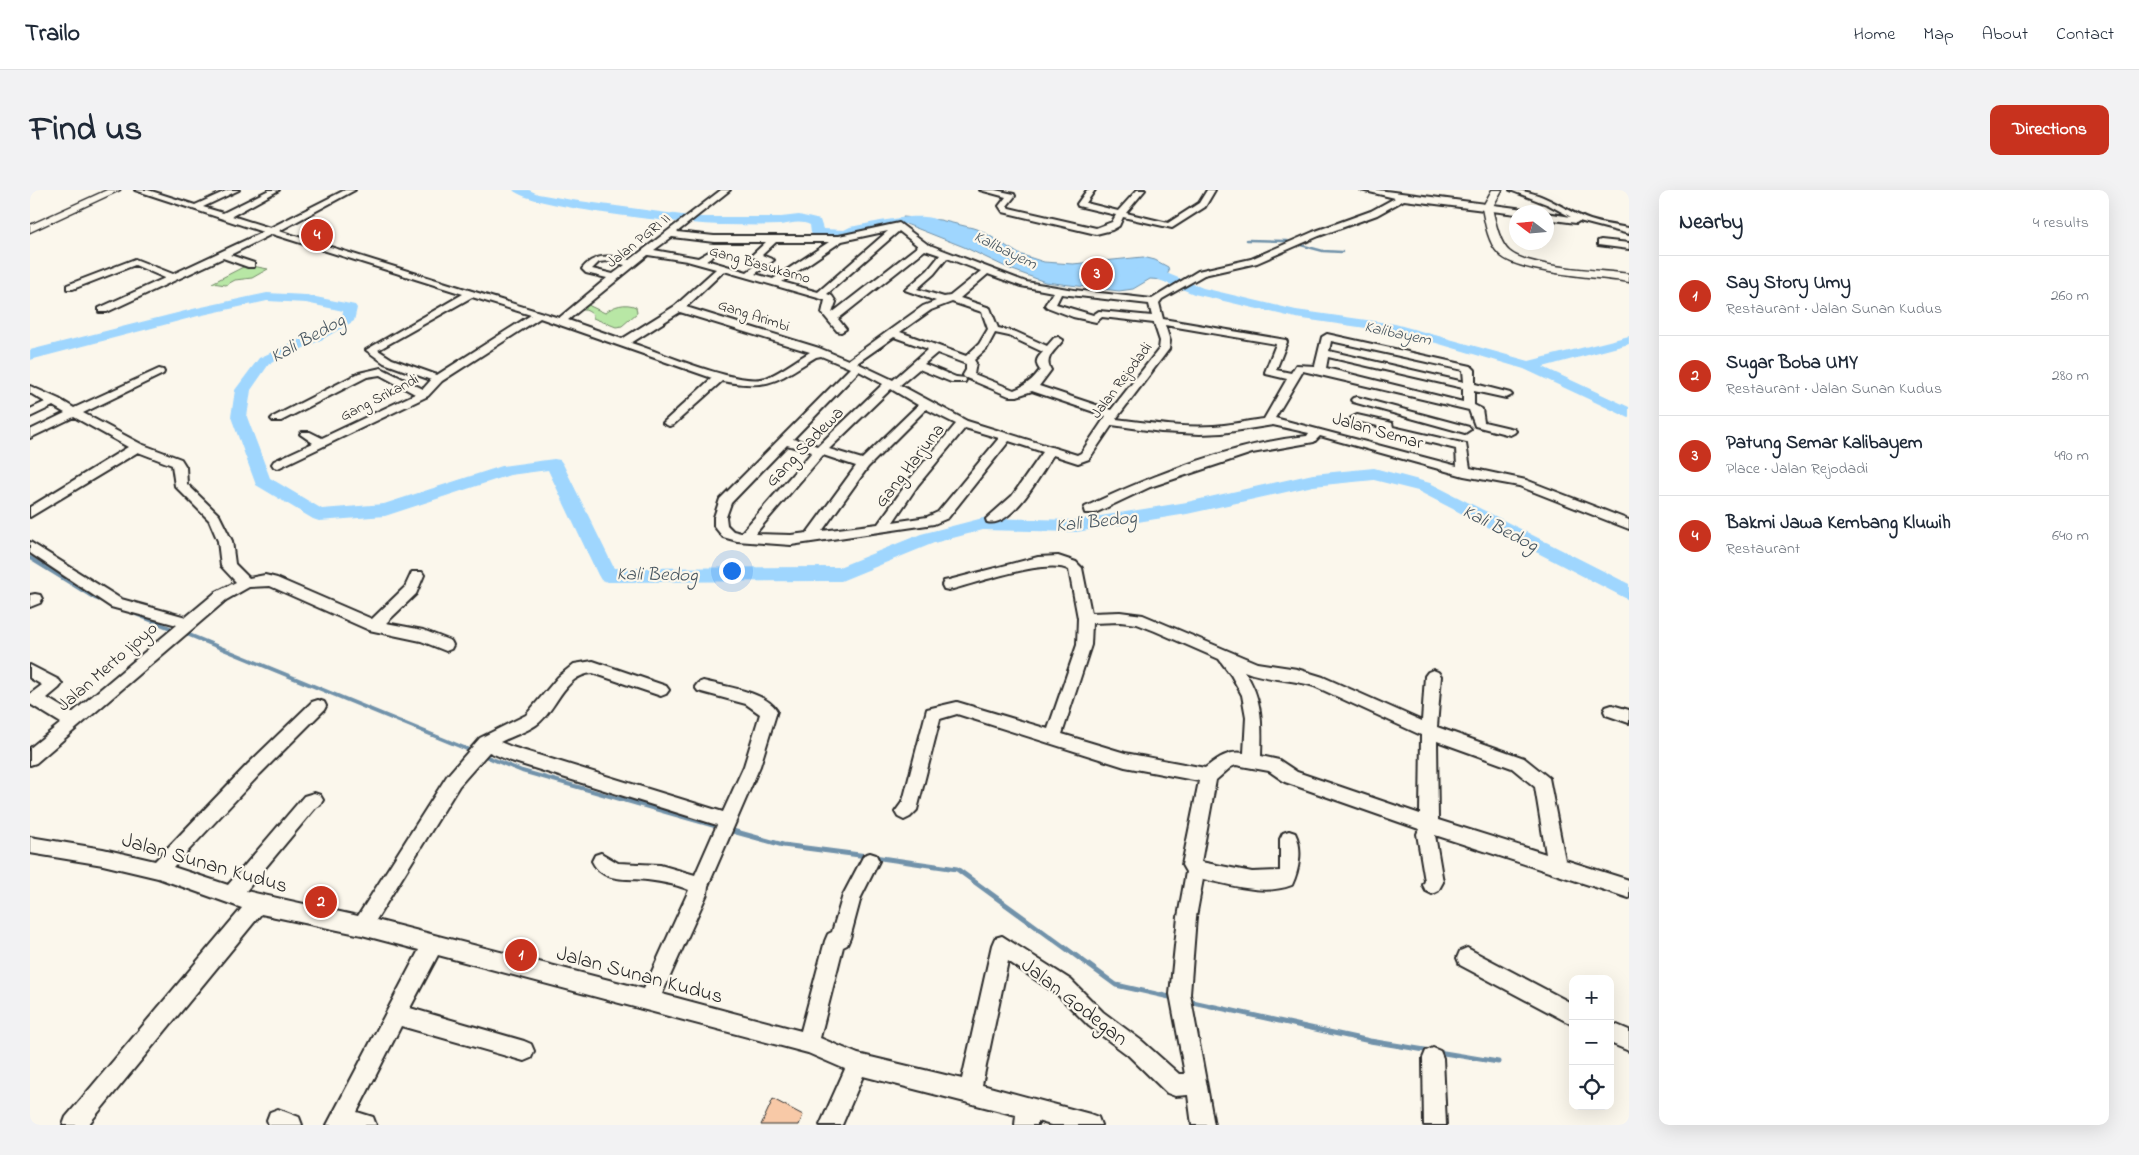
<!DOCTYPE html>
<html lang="en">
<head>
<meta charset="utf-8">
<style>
	:root { --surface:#fff; --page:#f2f2f3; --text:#1f2937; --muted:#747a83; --line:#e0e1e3; --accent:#c8321e }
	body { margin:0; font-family:"Indie Flower",sans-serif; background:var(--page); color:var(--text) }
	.controls { position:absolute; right:15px; bottom:15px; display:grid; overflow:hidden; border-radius:10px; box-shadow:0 5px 20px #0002 }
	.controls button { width:45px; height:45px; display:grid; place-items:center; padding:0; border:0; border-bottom:1px solid var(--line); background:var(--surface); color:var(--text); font:25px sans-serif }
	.compass { position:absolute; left:1479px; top:15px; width:45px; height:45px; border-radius:50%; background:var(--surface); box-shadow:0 5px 20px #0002; rotate:286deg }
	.you { position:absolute; left:701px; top:380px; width:18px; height:18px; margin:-12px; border:4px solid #fff; border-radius:50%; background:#1a73e8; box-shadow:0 0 0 8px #1a73e833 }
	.badge { display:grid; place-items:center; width:32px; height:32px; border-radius:50%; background:var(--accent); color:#fff; font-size:16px; font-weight:700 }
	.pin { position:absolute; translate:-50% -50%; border:2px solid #fff; box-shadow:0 1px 5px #0006 }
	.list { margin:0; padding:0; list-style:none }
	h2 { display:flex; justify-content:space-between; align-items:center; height:65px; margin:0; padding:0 20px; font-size:21px }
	h2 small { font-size:16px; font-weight:400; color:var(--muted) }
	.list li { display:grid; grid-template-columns:32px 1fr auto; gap:15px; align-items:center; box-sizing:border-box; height:80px; padding:0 20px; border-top:1px solid var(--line) }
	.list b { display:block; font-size:19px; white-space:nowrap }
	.list p { margin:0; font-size:16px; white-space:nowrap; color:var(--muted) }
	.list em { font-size:16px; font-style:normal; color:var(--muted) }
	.icon { flex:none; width:28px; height:28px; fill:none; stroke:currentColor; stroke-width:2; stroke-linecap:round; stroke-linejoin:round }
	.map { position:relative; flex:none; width:1599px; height:935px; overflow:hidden; border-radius:10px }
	header { display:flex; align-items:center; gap:30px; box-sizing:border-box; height:70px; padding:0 25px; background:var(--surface); border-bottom:1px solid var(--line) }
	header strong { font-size:24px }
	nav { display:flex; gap:28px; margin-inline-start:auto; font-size:18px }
	.intro { display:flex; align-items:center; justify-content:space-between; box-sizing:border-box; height:120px; padding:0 30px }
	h1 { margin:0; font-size:35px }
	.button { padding:12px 22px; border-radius:10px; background:var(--accent); color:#fff; font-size:18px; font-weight:700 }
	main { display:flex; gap:30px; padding:0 30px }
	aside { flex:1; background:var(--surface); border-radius:10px; box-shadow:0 5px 20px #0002 }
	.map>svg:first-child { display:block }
	.green { fill:#b8e7a5; stroke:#728968 }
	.water { fill:#9fd6fe; stroke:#7192aa }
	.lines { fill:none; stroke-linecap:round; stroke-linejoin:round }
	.stream-far2 { stroke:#7192aa; stroke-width:2.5 }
	.stream-far1 { stroke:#7192aa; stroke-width:4 }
	.stream { stroke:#7192aa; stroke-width:5 }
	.river { fill:#9fd6fe; fill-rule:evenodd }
	.building { fill:#f8c9a7; stroke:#2b2b2b }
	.minor-casing { stroke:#2b2b2b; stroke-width:4 }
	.major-casing { stroke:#2b2b2b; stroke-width:3 }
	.minor { fill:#fbf7ec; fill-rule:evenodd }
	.major { fill:#fbf7ec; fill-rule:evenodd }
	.labels { text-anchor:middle; stroke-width:4.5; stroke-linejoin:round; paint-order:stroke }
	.far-street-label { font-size:15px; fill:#2b2b2b; stroke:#fbf7ec }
	.far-water-label { font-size:16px; font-style:italic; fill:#485660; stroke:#fbf7ec }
	.street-label { font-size:18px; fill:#2b2b2b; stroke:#fbf7ec }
	.water-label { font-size:19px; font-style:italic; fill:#485660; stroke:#fbf7ec }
	.near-street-label { font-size:21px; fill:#2b2b2b; stroke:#fbf7ec }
</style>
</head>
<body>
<header>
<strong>Trailo</strong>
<nav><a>Home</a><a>Map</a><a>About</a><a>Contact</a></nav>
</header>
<div class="intro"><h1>Find us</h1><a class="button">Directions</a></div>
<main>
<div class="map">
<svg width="1599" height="935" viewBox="0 0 1599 935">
	<rect width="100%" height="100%" fill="#fbf7ec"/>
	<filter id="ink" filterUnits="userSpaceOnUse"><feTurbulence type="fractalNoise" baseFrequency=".02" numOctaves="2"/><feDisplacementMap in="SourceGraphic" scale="10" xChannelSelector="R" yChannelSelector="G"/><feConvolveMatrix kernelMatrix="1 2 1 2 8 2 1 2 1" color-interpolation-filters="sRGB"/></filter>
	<g filter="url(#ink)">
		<!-- green -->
		<g class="green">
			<polygon points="217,75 238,79 222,88 205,90 196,95 182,93"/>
			<path d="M 556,112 L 560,116 L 575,123 C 582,116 596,112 606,117 L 607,123 L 592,136 L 586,137 L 563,128 L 563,125 C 551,113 548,127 533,123 Z"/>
		</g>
		<!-- water -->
		<polygon class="water" points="873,27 910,30 943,38 952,41 989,64 1014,72 1043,74 1113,67 1125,70 1138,77 1139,81 1137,85 1139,86 1135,90 1120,89 1103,99 1089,101 1015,92 980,79 934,57 876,34"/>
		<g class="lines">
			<!-- stream-far2 -->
			<polyline class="stream-far2" points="1217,50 1256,51 1293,61 1312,62"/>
			<!-- stream-far1 -->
			<g class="stream-far1">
				<polyline points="0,368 65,408 76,412"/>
				<polyline points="103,423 145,440"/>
				<polyline points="152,442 444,562"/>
				<polyline points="450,564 492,581 597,611"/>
			</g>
			<!-- stream -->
			<g class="stream">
				<polyline points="592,609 690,637"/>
				<polyline points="699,640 753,655 837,666"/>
				<polyline points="844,667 927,679 1086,795 1144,808"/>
				<polyline points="1158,811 1340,851 1401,861"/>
				<polyline points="1408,862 1468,872"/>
			</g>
			<!-- river -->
			<g class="river">
				<path d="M 483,0 L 499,0 L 508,4 L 542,10 L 667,27 L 751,27 L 769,25 L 790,30 L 793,39 L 814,40 L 820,37 C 838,34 897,19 909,32 L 903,36 L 875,34 L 825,44 C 820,50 787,49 781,43 L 780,35 C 769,30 761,34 750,35 C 731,36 712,35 693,35 C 662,35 499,18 483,0 Z"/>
				<polygon points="1110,77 1124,78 1173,98 1266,120 1365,134 1499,171 1599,146 1599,154 1513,177 1599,217 1599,228 1494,179 1406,153 1364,142 1266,128 1164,104 1117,85 1105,84 1103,81"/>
				<polygon points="237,103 276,105 325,115 327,118 324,131 291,150 239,174 221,200 217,227 240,288 292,319 354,314 472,276 524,269 530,270 533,274 584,378 809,377 891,344 953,328 1046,330 1157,312 1283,284 1344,278 1400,293 1599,394 1599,410 1388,301 1344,290 1283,296 1157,324 1046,342 953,340 904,353 811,391 578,392 571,390 568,385 518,280 480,285 355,326 289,331 283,329 226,295 201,227 205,200 229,168 281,144 312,126 313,121 276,113 237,111 168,126 0,170 0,160 167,118"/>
			</g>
		</g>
		<!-- building -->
		<polygon class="building" points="743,909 773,925 769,935 731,935"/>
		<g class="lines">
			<defs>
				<g id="minor">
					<path d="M 105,0 L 118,0 L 165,15 L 198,0 L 209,0 L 173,17 L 193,23 L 239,0 L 249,0 L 202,26 L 240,38 L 315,0 L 325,0 L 249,41 L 529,128 L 577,88 L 556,83 L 552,79 C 565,62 582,66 600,70 L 691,0 L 700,0 L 647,42 L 684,46 L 809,46 L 869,33 L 897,54 L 996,92 L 1044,100 L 1122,109 L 1168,81 L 1221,69 L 1283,42 L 1341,21 L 1365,8 L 1331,0 L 1348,0 L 1494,19 L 1498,22 L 1486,24 L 1374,10 L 1347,25 L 1289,46 L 1227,73 L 1174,85 L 1132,109 L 1129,113 L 1133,129 L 1256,150 L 1257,152 L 1246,180 L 1261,183 L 1266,175 L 1285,176 L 1292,147 L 1297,144 L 1441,176 L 1445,180 L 1445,194 L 1480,203 L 1482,205 L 1476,208 L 1444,201 L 1444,215 L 1452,219 L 1454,232 L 1484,239 L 1486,241 L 1484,243 L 1480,245 L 1445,236 L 1439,220 L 1273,181 L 1245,228 L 1427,276 L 1426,259 L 1353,241 L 1352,237 L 1323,230 L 1321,228 L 1327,225 L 1358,232 L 1362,233 L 1363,237 L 1436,254 L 1440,278 L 1496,290 L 1599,330 L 1599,339 L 1489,296 L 1434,286 L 1290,246 L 1284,252 L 1222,263 L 1120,297 L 1065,323 L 1055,323 L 1054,320 L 1055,317 C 1124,285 1201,254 1277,246 L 1279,243 L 1243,235 L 1192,243 L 1170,244 L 1131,242 L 1082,235 L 1059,269 L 1048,273 L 1023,265 C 1012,282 982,339 957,332 L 956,329 L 982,306 L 1013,262 L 979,251 L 918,328 L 904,334 L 761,355 L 707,351 L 693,347 L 684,336 L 684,327 L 690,309 L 820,178 L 791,166 L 786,167 C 746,191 741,200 692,191 L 643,235 L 639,236 L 633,233 L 635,231 L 682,188 L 510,128 L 412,191 L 398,206 L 248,278 L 244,277 L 242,274 L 244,271 L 283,253 L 270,244 L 272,242 L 280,242 L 292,248 L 385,204 L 350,185 L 337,187 L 251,231 L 243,231 L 241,229 L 243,227 L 329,183 L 351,178 L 393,199 L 401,190 L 354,173 L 336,160 L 433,104 L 242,44 L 200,65 L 224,73 L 224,77 L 218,77 L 193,68 L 77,122 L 69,122 L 69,118 L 135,88 L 105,75 L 43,99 L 37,99 L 37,95 L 105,69 L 143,84 L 233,42 ZM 858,41 L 788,102 L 752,92 L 812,51 ZM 869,41 L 888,56 L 802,123 L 806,112 L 802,106 L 797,104 ZM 642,47 L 684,52 L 736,52 L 721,66 L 732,71 L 717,82 L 676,70 L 689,62 L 684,59 L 668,68 L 624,60 ZM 746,52 L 799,52 L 743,89 L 725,84 L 744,70 L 732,65 ZM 895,60 L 910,65 L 898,80 L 875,100 L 906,111 L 893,116 L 818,170 L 789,158 L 656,117 L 694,81 L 795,110 L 792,123 L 807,141 L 811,142 L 816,139 L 808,129 ZM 618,65 L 657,71 L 686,79 L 645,116 L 592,149 L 538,130 ZM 917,68 L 951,81 L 920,106 L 914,107 L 887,99 L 904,84 ZM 578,71 L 595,75 L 583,84 L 562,79 L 569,72 ZM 958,84 L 991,96 L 1023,102 L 1015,115 L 1017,117 L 1043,127 L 1066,132 L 1072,127 L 1124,133 L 1130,151 L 1129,159 L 1081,220 L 1009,196 L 1021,180 C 1013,168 1026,160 1033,150 L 1028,147 L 1024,148 L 1017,156 L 986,142 L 968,138 L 960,118 L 930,108 ZM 1031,104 L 1119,114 L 1122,126 L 1069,121 L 1063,125 L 1026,114 ZM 442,107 L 501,125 L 407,185 L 362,169 L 348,160 ZM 922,112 L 952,122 L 958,139 L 949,154 L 936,166 L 870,142 L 901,120 ZM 650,122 L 780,162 C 766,170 751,182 736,188 C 709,197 630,162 601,153 ZM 1135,135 L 1246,154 L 1235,182 L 1236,184 L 1257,189 L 1234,229 C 1217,231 1200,235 1184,236 C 1151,238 1118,233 1086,229 L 1139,159 L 1140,151 ZM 965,143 L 979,146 L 1013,162 C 1007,168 1004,172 1010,180 C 1003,190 995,196 984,200 L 944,184 L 946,173 L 944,170 L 957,158 ZM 864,147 L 898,159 L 863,190 L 827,173 ZM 1301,151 L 1433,180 L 1434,192 L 1299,161 ZM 907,163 L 936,174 L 936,180 L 933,185 L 934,187 L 979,206 L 987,206 L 1002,201 L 1076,226 L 1051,263 L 1047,265 L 937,231 L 870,195 L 889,179 L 921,192 L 935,192 L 936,190 L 935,188 L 926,187 L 894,174 ZM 1298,167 L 1433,198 L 1433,212 L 1296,178 ZM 829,181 L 853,194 L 788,256 L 763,249 ZM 861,199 L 888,215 L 832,269 L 799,259 ZM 896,219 L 926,234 L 880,289 L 848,334 L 792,341 L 838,277 ZM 935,238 L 969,248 L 908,322 L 897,327 L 863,332 L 888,295 ZM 757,255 L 782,262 L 711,343 L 703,341 L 697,335 L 696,327 L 701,313 ZM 793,265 L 826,276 L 777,343 L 761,345 L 725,344 Z"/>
					<polygon points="950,0 965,0 984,4 985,6 977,16 979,18 1066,38 1082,32 1086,25 1048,16 1047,14 1057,0 1065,0 1056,13 1088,21 1107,0 1115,0 1096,23 1138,33 1169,13 1177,0 1185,0 1175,17 1142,38 1093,27 1089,36 1082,40 1066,44 973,22 969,16 976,7"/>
					<path d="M 1480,0 C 1514,0 1532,20 1560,30 C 1572,34 1586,36 1599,38 L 1599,44 L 1549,31 L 1546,33 L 1516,29 L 1516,23 L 1541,27 L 1519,15 Z"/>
					<polygon points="1571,50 1599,53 1599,59 1568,55 1568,51"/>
					<polygon points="129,179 133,180 134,182 133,184 53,223 111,254 151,269 156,277 157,294 189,325 202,351 205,374 219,388 235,385 247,388 342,429 375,397 382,382 392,382 394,385 386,404 356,433 393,440 421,451 423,455 421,459 416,461 391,451 339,440 240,396 219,397 196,410 6,573 0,575 0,558 31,533 0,514 0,504 12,495 0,488 0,475 29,490 32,494 29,498 17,508 42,523 147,435 81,417 0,363 0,352 91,409 156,427 186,402 206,392 191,376 188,351 179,330 145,296 142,275 108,262 0,327 0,317 98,257 44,227 0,248 0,240 35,223 23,216 0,227 0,219 15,212 0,203 0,196 29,209 44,218"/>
					<polygon points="1327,207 1439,237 1441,239 1435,243 1323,212 1321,210 1323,208"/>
					<path d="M 1028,366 L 1046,372 L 1052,378 L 1061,423 L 1090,422 L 1113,425 L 1227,473 L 1267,479 L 1293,487 L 1392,531 L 1395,486 L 1398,482 L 1403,480 L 1408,482 L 1411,486 L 1407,537 L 1494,568 L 1519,588 L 1535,670 L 1599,690 L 1599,708 L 1405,645 L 1413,692 L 1408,701 L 1402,704 L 1396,701 L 1393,695 L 1395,691 L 1387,644 L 1389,639 L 1255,592 L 1239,581 L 1206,575 L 1201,577 L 1186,590 L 1171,672 L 1222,682 L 1250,681 L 1250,649 L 1253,643 L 1259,641 L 1265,643 C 1273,659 1269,680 1262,695 C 1234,706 1202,695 1173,689 L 1166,727 L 1160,804 L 1184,935 L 1162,935 L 1158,905 L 1145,906 L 1137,903 L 1098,865 L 1059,836 L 1027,804 L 978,771 L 952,895 L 1060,924 L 1068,927 L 1071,935 L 1021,935 L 1007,931 L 1007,935 L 985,935 L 986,925 L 833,886 L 812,935 L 790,935 L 815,879 L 778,863 L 408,765 L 380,818 L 494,851 L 501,854 L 504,861 L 501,868 L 494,871 L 371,836 L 327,922 L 343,927 L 346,935 L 297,935 L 389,760 L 332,745 L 231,724 L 58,935 L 33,935 L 36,927 L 212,718 L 128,688 L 73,675 L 0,663 L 0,647 L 73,659 L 125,671 L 218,574 L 282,512 L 288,510 L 294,512 L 296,516 L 294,520 L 230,584 L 143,677 L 198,695 L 274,606 L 284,603 L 290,605 L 293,610 L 290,615 L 286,617 L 216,701 L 328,726 L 417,586 L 450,548 L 496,525 L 528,487 L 544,474 L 563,471 L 636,496 L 639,500 L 636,504 L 631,506 L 563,483 C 532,485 527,521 506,535 C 496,542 482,546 470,552 L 482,557 L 693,622 L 714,576 L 730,524 L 716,514 L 668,501 L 665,497 L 668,493 L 673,491 C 693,496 737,502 747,521 L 730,576 L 678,696 L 677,704 L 632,804 L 771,841 L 795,751 L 798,744 L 802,742 L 813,705 L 834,665 L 840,663 L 846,665 L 849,671 L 831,707 L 820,748 L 817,755 L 813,757 L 790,848 L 828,864 L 932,889 L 962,755 L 965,748 L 972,746 L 1041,790 L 1073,822 L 1112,851 L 1149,884 L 1155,884 L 1140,804 L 1148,727 L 1156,682 L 1152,675 L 1169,591 L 1095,577 L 927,524 L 910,529 L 887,620 L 880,627 L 874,630 L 868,627 L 865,622 L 873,611 L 897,519 L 927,512 L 1018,539 L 1047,455 L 1048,428 L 1039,380 C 1019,367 943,394 919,400 L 914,399 L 912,395 L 914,391 L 919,390 L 1008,367 ZM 1090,432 L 1107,434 L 1125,441 L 1189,469 L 1201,485 L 1212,505 L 1216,527 L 1214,563 C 1198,560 1187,569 1175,578 L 1095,563 L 1032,544 L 1061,455 L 1062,433 ZM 1214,481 C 1236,490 1261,489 1284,496 L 1391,545 L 1390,624 L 1267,582 L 1249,570 L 1231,566 C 1232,534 1233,508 1214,481 ZM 1407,551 L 1482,578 L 1505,597 L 1516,664 L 1408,630 ZM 459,562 L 478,570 L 687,635 L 665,685 L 630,675 L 588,673 L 571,663 L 565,665 L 562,671 C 572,693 598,688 617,690 C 632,692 646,694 659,700 L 614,799 L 346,730 L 429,596 Z"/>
					<polygon points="5,404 10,405 12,409 10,413 0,417 0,405"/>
					<polygon points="1582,515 1599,520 1599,533 1576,525 1574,521 1576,517"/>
					<polygon points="1437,758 1543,814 1543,835 1430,775 1427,768 1430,761"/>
					<polygon points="1580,832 1599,840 1599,861 1580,853"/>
					<polygon points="1403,858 1410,861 1413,868 1416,935 1394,935 1393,868 1396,861"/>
					<polygon points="248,919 269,927 272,935 239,935 237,930 240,922"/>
				</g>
				<g id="major">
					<polygon points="77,0 90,0 0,42 0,35"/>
					<path d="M 1462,0 L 1472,0 L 1462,18 C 1465,30 1469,52 1479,61 C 1498,78 1571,80 1599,84 L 1599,92 C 1571,87 1487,84 1469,64 C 1458,53 1455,33 1452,18 Z"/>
				</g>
			</defs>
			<!-- minor casing -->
			<use href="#minor" class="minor-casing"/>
			<!-- major casing -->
			<use href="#major" class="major-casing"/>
			<!-- minor -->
			<use href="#minor" class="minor"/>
			<!-- major -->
			<use href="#major" class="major"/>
		</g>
	</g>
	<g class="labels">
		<!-- far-street labels -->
		<g class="far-street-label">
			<text transform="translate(608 50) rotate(-39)" y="5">Jalan PGRI II</text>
			<text transform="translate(730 74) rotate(16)" y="5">Gang Basukarno</text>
			<text transform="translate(724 125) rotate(18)" y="5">Gang Arimbi</text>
			<text transform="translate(1091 190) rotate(-53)" y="5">Jalan Rejodadi</text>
			<text transform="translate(349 207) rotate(-27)" y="5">Gang Srikandi</text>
		</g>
		<!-- far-water labels -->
		<g class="far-water-label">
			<text transform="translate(976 59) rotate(26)" y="6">Kalibayem</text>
			<text transform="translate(1368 142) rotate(12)" y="6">Kalibayem</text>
		</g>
		<!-- street labels -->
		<g class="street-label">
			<text transform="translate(1348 240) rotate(16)" y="6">Jalan Semar</text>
			<text transform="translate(774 256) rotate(-46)" y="6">Gang Sadewa</text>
			<text transform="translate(879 275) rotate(-52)" y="6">Gang Harjuna</text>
			<text transform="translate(77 476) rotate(-41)" y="6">Jalan Merto Ijoyo</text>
		</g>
		<!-- water labels -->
		<g class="water-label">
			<text transform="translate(277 147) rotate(-29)" y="7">Kali Bedog</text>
			<text transform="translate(1066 330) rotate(-6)" y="7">Kali Bedog</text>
			<text transform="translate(1471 337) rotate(27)" y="7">Kali Bedog</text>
			<text transform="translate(627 383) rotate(1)" y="7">Kali Bedog</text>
		</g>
		<!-- near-street labels -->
		<g class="near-street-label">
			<text transform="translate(175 672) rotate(16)" y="7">Jalan Sunan Kudus</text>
			<text transform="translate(610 784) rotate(15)" y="7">Jalan Sunan Kudus</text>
			<text transform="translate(1045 811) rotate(38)" y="7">Jalan Godegan</text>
		</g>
	</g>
</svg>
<div class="controls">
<button>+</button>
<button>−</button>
<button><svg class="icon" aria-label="locate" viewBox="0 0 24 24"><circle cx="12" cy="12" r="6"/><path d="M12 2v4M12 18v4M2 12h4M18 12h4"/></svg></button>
</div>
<svg class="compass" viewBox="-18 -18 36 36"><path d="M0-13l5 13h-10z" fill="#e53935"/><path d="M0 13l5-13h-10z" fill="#747a83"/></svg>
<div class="you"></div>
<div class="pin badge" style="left:491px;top:765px">1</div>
<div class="pin badge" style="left:291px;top:712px">2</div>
<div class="pin badge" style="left:1067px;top:84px">3</div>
<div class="pin badge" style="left:287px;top:45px">4</div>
</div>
<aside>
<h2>Nearby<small>4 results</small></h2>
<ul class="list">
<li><span class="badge">1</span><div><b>Say Story Umy</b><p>Restaurant · Jalan Sunan Kudus</p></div><em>260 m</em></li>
<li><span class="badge">2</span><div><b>Sugar Boba UMY</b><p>Restaurant · Jalan Sunan Kudus</p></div><em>280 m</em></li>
<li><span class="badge">3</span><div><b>Patung Semar Kalibayem</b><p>Place · Jalan Rejodadi</p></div><em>490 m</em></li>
<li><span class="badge">4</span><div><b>Bakmi Jawa Kembang Kluwih</b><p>Restaurant</p></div><em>640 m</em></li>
</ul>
</aside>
</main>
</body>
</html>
